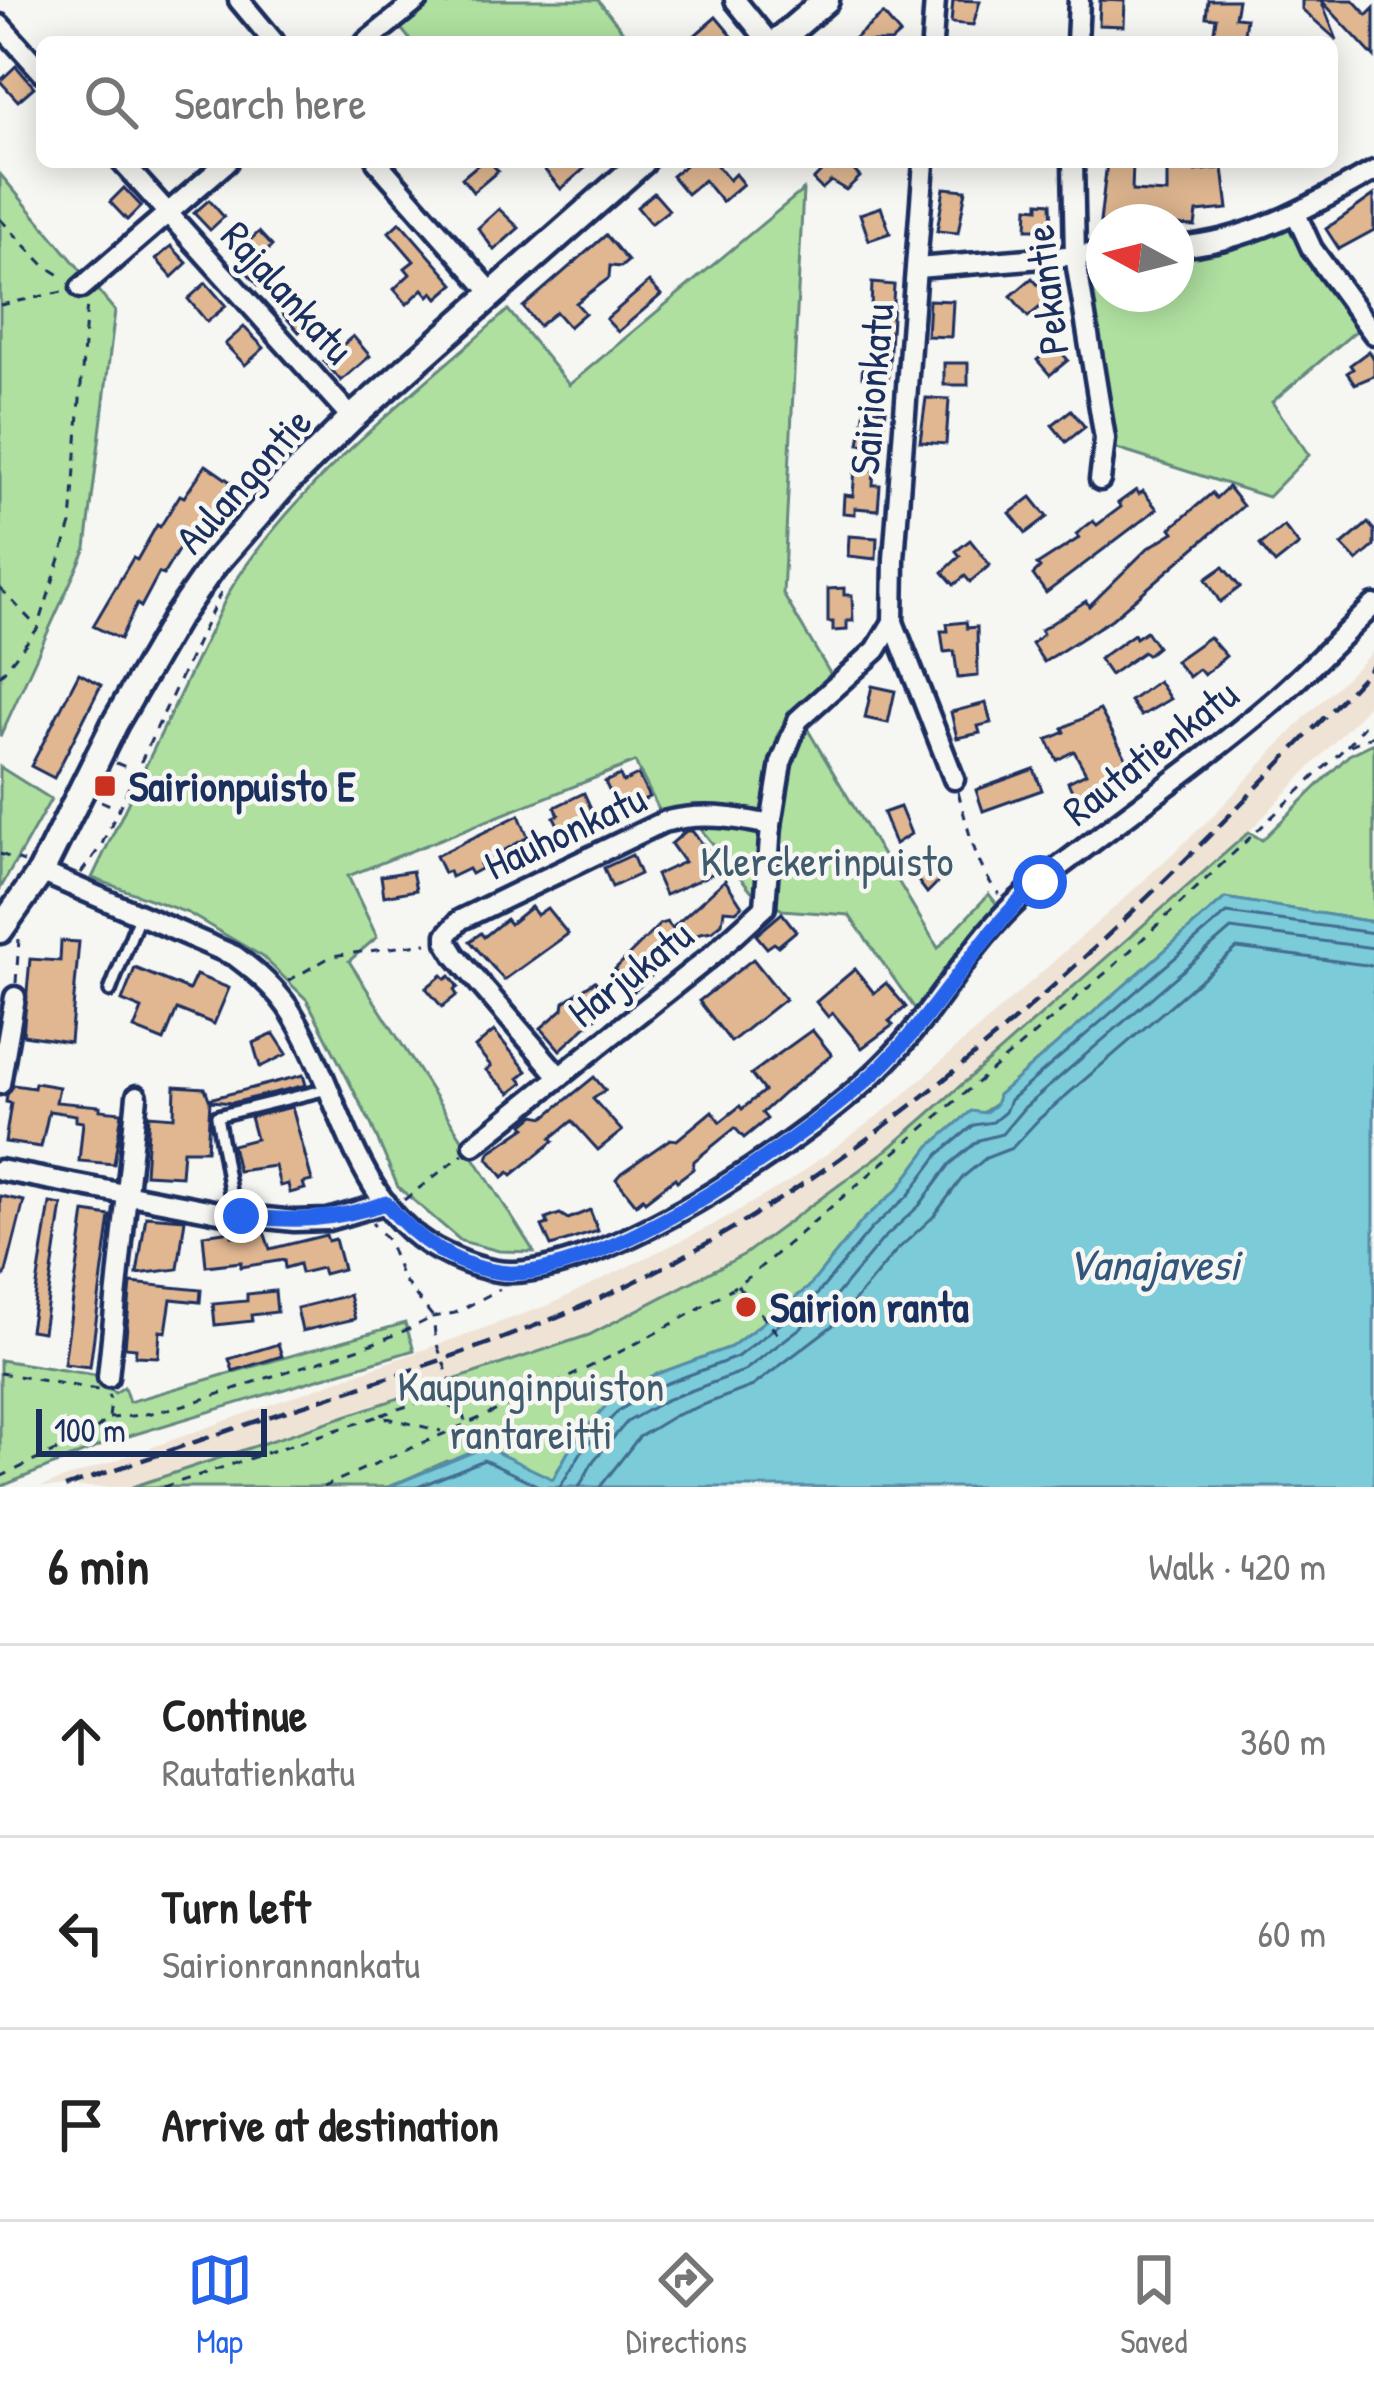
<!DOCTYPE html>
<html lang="en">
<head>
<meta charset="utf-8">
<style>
	:root { --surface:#fff; --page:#f2f2f2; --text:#222; --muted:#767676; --line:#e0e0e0; --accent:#2563eb }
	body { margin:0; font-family:"Patrick Hand",sans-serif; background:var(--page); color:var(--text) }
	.compass { position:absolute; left:1086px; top:204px; width:108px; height:108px; border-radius:50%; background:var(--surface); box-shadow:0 6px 30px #0003; rotate:277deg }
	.scale { position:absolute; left:36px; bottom:30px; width:231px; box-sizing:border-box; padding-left:12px; border:6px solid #1b2f5e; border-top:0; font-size:33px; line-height:42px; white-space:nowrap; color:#1b2f5e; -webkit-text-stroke:9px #f6f6f2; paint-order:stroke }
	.stop { position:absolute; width:36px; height:36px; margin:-27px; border:9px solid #2563eb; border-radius:50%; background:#fff }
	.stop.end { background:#2563eb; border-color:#fff; box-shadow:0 3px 12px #0008 }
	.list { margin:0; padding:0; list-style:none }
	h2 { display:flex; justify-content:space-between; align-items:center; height:156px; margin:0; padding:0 48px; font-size:51px }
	h2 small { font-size:39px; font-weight:400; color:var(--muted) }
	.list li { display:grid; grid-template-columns:78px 1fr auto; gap:36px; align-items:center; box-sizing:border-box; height:192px; padding:0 48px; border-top:3px solid var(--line) }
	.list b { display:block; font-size:45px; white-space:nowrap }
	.list p { margin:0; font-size:39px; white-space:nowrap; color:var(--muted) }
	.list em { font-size:39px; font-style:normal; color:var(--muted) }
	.icon { flex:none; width:66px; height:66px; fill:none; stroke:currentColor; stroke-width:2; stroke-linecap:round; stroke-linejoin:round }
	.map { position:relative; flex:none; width:1374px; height:1487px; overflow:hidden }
	.search { position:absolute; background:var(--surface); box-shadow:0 6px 30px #0003; left:36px; right:36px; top:36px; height:132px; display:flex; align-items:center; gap:30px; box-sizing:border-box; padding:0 42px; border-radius:18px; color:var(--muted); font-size:45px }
	.sheet { height:732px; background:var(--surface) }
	nav { display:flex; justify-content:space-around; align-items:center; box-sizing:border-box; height:168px; border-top:3px solid var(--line); background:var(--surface); font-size:33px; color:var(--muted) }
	nav a { display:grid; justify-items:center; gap:6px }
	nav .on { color:var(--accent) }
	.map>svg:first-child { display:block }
	.built { fill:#efe3d5 }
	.green { fill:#afe0a0; stroke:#65887f; stroke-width:3 }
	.water { fill:#7ccbd9; stroke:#558da8; stroke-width:3 }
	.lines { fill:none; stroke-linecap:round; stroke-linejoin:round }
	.shore { stroke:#426d8f; stroke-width:3 }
	.building { fill:#e0b791; stroke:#1b2f5e; stroke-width:3 }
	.service-casing { stroke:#1b2f5e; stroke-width:18 }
	.minor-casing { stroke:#1b2f5e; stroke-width:27 }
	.secondary-casing { stroke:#1b2f5e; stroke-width:33 }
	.path { stroke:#1b2f5e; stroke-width:3; stroke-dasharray:9 9; stroke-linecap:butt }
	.service { stroke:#f6f6f2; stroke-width:9 }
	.minor { stroke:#f6f6f2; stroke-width:18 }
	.secondary { stroke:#f6f6f2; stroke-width:24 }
	.rail { stroke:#1b2f5e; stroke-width:4.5; stroke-dasharray:18 9; stroke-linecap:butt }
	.route { stroke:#2563eb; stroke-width:15 }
	.poi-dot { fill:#c8321e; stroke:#f6f6f2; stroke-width:4.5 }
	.labels { text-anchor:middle; stroke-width:9; stroke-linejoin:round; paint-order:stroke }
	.street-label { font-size:42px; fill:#1b2f5e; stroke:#f6f6f2 }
	.poi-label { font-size:42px; font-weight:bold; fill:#1b2f5e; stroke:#f6f6f2; text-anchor:start }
	.park-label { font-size:42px; fill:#405b6e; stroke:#f6f6f2 }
	.water-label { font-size:45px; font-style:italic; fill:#33567d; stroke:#f6f6f2 }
</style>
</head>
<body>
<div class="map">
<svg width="1374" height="1487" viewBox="0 0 1374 1487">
	<rect width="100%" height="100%" fill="#f6f6f2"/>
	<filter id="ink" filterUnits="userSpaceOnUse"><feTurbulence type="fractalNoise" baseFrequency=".00833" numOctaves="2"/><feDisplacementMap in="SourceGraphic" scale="24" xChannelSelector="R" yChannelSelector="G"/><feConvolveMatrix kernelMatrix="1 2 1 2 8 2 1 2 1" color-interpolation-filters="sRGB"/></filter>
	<g filter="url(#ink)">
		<!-- built -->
		<polygon class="built" points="1374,651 1374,700 1249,832 892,1146 745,1254 589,1335 461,1379 132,1487 41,1487 551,1304 711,1226 793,1179 892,1105 1116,906 1213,816 1306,716"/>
		<!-- green -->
		<g class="green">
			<polygon points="432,0 598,0 625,34 615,42 412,42 399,26"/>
			<polygon points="0,174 115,311 86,548 0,737"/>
			<path d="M 803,190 L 783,594 L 831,675 L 795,711 L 778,734 L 762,811 L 751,815 L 699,806 L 662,816 L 635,762 L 348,876 L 377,937 L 349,961 L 534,1252 L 499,1251 L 461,1241 L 398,1187 L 371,1124 L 307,1000 L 263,957 L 188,913 L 92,878 L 229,592 C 293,485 415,393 508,310 L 569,385 Z"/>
			<polygon points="1294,222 1363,325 1272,402 1309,455 1268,497 1114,448 1086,263 1104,261 1104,294 1176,294 1176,254 1212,251"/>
			<polygon points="805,725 938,948 989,894 999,907 918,1013 849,915 782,910 770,901 787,768"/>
			<polygon points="1374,743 1374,922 1225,898 998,1095 996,1104 930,1146 898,1189 863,1220 808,1288 731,1347 654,1375 572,1445 553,1479 447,1461 388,1487 132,1487 589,1335 745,1254 892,1146 1249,832 1262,840 1349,755"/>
			<polygon points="0,767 51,799 0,889"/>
			<polygon points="694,821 759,828 762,840 759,900"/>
			<polygon points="405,1323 414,1350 109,1442 0,1487 0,1360 101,1376 100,1385 115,1393 124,1387 129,1402"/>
		</g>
		<!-- water -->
		<polygon class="water" points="1225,898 1374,922 1374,1487 388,1487 485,1447 553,1479 572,1445 610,1401 654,1375 731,1347 808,1288 863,1220 898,1189 930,1146 971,1111 985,1113 996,1104 998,1095"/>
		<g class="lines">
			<!-- shore -->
			<g class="shore">
				<polyline points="418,1487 484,1460 541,1487"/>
				<polyline points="560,1487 582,1451 618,1411 660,1386 737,1357 815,1297 872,1228 908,1196 939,1154 974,1125 993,1122 1005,1112 1010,1100 1227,913 1374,933"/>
				<polyline points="579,1487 594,1460 627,1422 666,1400 744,1371 825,1309 883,1239 919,1206 950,1164 979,1140 1002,1134 1024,1108 1231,929 1374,948"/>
				<polyline points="600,1487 639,1437 674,1416 753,1386 836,1323 896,1251 933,1217 963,1177 986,1158 1012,1148 1039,1119 1237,948 1374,966"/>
			</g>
		</g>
		<!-- building -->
		<g class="building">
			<polygon points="953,0 980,1 973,25 951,23"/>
			<polygon points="1100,0 1125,1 1124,26 1099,25"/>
			<polygon points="1208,0 1238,0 1235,17 1246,18 1243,42 1223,42 1224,38 1213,37 1216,18 1206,17"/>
			<polygon points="1302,0 1321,0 1337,40 1302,9"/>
			<polygon points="1321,0 1353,0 1367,15 1374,8 1374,57"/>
			<polygon points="883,14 900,34 891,42 850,42"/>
			<polygon points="716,17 737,42 687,42"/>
			<polygon points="16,66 34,87 18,101 0,81"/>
			<polygon points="481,162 490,162 498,171 473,192 462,178"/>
			<polygon points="538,162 592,162 561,189"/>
			<polygon points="689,162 714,162 729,180 735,174 743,184 722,202 704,180 687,194 672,176"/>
			<polygon points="814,162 846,162 860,177 846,190 831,181 822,189 813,180 822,171"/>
			<polygon points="1107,162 1133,163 1132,191 1167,193 1167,162 1192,162 1195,171 1223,168 1228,209 1197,212 1195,226 1100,222"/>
			<polygon points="124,188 141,206 127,220 110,202"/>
			<polygon points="944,188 966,190 958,233 937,231"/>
			<polygon points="654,193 669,210 651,224 637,207"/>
			<polygon points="1374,195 1374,230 1339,249 1326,229"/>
			<polygon points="209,200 224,217 210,230 194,213"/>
			<polygon points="1039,202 1051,203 1052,229 1027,229 1028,207 1039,208"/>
			<polygon points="881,207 890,233 869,240 860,214"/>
			<polygon points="499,209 519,228 494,250 478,228"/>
			<polygon points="400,222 454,284 438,298 433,292 429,296 423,289 407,304 394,289 410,274 405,268 414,261 389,232"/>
			<polygon points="259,232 272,246 260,258 274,273 259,286 243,268 249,263 238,251"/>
			<polygon points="606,235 628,261 621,267 610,266 609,278 576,303 585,313 569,327 556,312 539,326 523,307"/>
			<polygon points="171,246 187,263 172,277 156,259"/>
			<polygon points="1032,278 1050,299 1028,317 1011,296"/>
			<polygon points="649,282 661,295 618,332 606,319"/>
			<polygon points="206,283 226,306 207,322 188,299"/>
			<polygon points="872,283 894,285 888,380 862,377 863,362 869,363"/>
			<polygon points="298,300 314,318 299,332 282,313"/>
			<polygon points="929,300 953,301 951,337 927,336"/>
			<polygon points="244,327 264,348 245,365 225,344"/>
			<polygon points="353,336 370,356 341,381 324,361"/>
			<polygon points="1055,345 1068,360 1050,375 1037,360"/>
			<polygon points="1369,351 1374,359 1374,376 1355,384 1347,373 1353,369 1350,365"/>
			<rect x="944" y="363" width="24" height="22"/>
			<polygon points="926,398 949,399 946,444 920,442"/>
			<polygon points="865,409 886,410 881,446 859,444"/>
			<polygon points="1071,410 1085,427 1066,442 1052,425"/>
			<polygon points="206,465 232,483 210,515 207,514 187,545 183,542 163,575 159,573 141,607 137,604 120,639 93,626 133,558 137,560 157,525 160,527 180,495 184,497"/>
			<polygon points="855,468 874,470 873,485 880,485 878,510 855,508 855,514 843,513 844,495 853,496"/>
			<polygon points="1228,487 1243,506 1112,619 1044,662 1032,644 1043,634 1041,630 1086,601 1089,606 1148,548 1174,532 1171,528 1212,493 1216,498"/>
			<polygon points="1136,490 1139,494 1143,491 1157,509 1046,593 1033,575 1040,568 1037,565 1079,538 1076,534 1093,521 1097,525 1121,507 1118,503"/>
			<polygon points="1031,497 1047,517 1026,533 1010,513"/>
			<polygon points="1368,523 1374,530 1374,546 1357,561 1342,545"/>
			<polygon points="1284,526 1299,545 1275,564 1260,545"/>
			<polygon points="849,536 877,538 876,559 848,556"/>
			<polygon points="970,540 990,565 970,582 965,576 954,585 943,572 960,556 956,551"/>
			<polygon points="1223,567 1240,587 1220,602 1206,579"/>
			<polygon points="844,588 844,595 852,595 853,621 847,621 847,630 833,631 833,622 828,622 828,589"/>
			<polygon points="966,622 967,628 977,627 978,676 958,678 954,651 944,652 941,631 948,631 947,624"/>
			<polygon points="1146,631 1157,647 1147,655 1143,652 1110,675 1099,659 1134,634 1136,638"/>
			<polygon points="1209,637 1226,656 1204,675 1199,669 1189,677 1175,661"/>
			<polygon points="79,673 101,685 54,778 31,766"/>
			<polygon points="1158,681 1170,699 1141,716 1130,701"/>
			<polygon points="872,686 895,691 888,723 865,718"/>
			<polygon points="986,703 991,723 978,726 980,733 957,738 951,712"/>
			<polygon points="1100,710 1133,771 1097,791 1100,797 1079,806 1068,782 1086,773 1074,751 1057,760 1047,740 1065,732 1063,728"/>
			<polygon points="1034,769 1042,790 983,811 976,790"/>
			<polygon points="620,775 623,782 638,775 649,797 623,809 620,801 615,803 605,782"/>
			<polygon points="584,793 594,815 561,831 554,817 559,815 555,807"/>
			<polygon points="900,807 911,834 895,844 883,813"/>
			<polygon points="519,815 528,837 480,864 482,868 471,874 468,869 451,877 449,871 444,873 436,856"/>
			<polygon points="686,831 692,831 723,869 665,895 656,875 684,862 671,844"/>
			<polygon points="632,855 640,874 612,887 604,868"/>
			<polygon points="926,860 943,877 927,893 912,873"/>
			<polygon points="412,871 416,890 384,896 381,876"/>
			<polygon points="725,880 742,906 736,911 724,910 722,923 712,931 700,933 634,991 615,969 660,924 667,922 672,928"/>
			<polygon points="531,907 537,915 547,908 568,934 504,980 470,941 481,933 484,937 506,919 510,924"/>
			<polygon points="782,913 796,931 778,946 774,943 767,948 756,935"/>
			<polygon points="61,941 79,942 70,1042 23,1035 30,959 60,961"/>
			<polygon points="753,959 785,999 731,1042 699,1001"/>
			<polygon points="135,968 189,990 196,975 229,988 214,1024 177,1009 164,1041 134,1029 142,1009 122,1001"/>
			<polygon points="855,969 874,993 886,983 906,1007 889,1021 893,1025 862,1048 833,1013 828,1017 816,1002"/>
			<polygon points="442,975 446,979 450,976 458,987 454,990 457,995 442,1007 426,988"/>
			<polygon points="595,981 613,1002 560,1050 541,1028 563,1009 564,1002"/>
			<polygon points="812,1030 832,1055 784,1093 762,1113 767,1119 744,1138 735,1128 694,1161 693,1169 677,1181 675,1178 645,1201 643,1198 636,1204 616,1179 621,1173 670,1139 677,1140 712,1111 720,1122 740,1106 742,1109 764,1091 751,1074"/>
			<polygon points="494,1031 527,1071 519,1078 523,1083 510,1093 486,1070 491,1066 475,1047"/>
			<polygon points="274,1034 287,1054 260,1067 253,1043"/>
			<polygon points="303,1075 306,1085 232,1103 210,1101 207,1150 183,1150 181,1176 145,1174 149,1115 174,1117 175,1086 205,1088 209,1099"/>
			<polygon points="594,1077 605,1090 593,1099 622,1131 598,1150 572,1121 551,1138 554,1141 512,1175 509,1172 503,1177 488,1158 491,1151 526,1127 524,1124 535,1115 545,1117"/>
			<polygon points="35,1083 59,1087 56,1102 100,1106 100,1110 122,1112 114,1164 79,1161 83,1122 76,1121 76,1115 49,1111 41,1147 5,1142 11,1103 6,1102 7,1095 14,1085 34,1088"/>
			<polygon points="292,1107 312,1181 303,1183 305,1189 290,1193 288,1184 280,1186 275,1166 238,1171 232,1145 256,1139 250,1117"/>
			<polygon points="0,1196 24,1201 5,1276 0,1276"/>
			<polygon points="50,1203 62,1205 43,1332 30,1330"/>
			<polygon points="590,1210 598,1231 551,1246 542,1226 548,1224 546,1219 560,1214 568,1219"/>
			<polygon points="85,1212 110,1216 90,1367 64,1364"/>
			<polygon points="146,1216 185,1219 178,1269 137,1274"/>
			<polygon points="231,1231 232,1236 264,1232 270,1249 326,1235 328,1241 335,1239 343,1269 324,1274 322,1268 301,1273 299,1264 285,1268 284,1260 241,1267 241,1262 206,1266 203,1235"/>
			<polygon points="131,1283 201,1290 200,1302 171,1299 166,1332 160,1331 158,1357 135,1356 136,1348 125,1347"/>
			<polygon points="275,1291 277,1312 251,1315 252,1321 215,1325 213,1304 247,1301 247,1294"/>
			<polygon points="349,1295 355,1319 302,1331 297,1308"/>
			<polygon points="278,1344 282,1356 233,1371 229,1359"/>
		</g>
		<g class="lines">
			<defs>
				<g id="service">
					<polyline points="110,991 139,916"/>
					<polyline points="234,1214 217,1116 328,1089"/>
				</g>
				<g id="minor">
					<polyline points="239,0 274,42"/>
					<polyline points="735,0 769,42"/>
					<polyline points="0,25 42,72"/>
					<polyline points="366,42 418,0"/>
					<polyline points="932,42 935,0"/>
					<polyline points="1077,42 1079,0"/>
					<polyline points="122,162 352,418"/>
					<polyline points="377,162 493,294"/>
					<polyline points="924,162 894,559 893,622 954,779"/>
					<polyline points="1073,162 1075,255 1105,439 1100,480"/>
					<polyline points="1296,214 1312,249 1374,334"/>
					<path d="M 1176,247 C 1249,242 1312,206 1374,171"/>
					<polyline points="917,268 1104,253"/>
					<polyline points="81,288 227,162"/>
					<path d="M 41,872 L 235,956 C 254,970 273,986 287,1006 C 337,1079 353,1205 436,1249 C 459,1261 488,1273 514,1272 C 617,1268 815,1135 887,1061 C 933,1014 965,952 1012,906 C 1034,885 1059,867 1083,849 C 1145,801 1210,756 1269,705 C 1306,674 1339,638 1374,605"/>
					<path d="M 559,1076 L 455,955 L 447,942 L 447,935 L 460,920 L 663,822 C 702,812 732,817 771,825 L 781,763 L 798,720 L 876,650 L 893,622"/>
					<polyline points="0,1084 15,997"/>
					<polyline points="474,1145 711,956 765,907 771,825"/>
					<polyline points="0,1170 229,1214 294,1221 328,1220 386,1203"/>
					<polyline points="108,1377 137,1096"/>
				</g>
				<g id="secondary">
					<polyline points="777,42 826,0"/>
					<polyline points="0,930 41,872 115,723 175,620 212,567 285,484 352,418 642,162"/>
				</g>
			</defs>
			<!-- service casing -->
			<use href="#service" class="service-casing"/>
			<!-- minor casing -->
			<use href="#minor" class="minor-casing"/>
			<!-- secondary casing -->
			<use href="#secondary" class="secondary-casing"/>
			<!-- path -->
			<g class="path">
				<polyline points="442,0 448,4 453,0"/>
				<polyline points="0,219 45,266 65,278"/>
				<polyline points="0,305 67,291"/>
				<polyline points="238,506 259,481"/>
				<polyline points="0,588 37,627"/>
				<polyline points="0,676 38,628 71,524 87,302"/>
				<polyline points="1347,746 1374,713"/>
				<polyline points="116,763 135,771"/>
				<path d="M 958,792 C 968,827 975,866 999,894"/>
				<polyline points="101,801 119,809"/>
				<polyline points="0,854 24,862"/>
				<polyline points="81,873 101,846 221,592"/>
				<polyline points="288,981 332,956 427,943"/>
				<polyline points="16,983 19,939"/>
				<polyline points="404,1200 463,1154"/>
				<polyline points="737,1285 781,1338"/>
				<polyline points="0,1373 98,1390"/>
				<polyline points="381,1415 425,1400 457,1409"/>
				<path d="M 109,1418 C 165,1416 220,1393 273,1376 C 328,1358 382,1344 433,1317 L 402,1278 L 388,1241 L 372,1223"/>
				<polyline points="465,1421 436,1342 433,1317 455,1313 500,1289"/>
				<polyline points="0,1477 91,1434 109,1418 111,1401 108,1395"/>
				<polyline points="163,1487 379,1416 441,1431"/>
				<path d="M 323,1487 C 467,1422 618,1364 749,1277 L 1116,964 L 1346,747 L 1374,735"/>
			</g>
			<!-- service -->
			<use href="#service" class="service"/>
			<!-- minor -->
			<use href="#minor" class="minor"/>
			<!-- secondary -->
			<use href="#secondary" class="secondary"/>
			<!-- rail -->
			<path class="rail" d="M 65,1487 C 154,1456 243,1425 332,1396 C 433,1363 535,1331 630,1284 C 923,1140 1152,898 1374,665"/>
		</g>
	</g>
	<g class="lines" filter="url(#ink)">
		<!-- route -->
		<path class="route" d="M 241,1216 C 297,1222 332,1221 386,1203 C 416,1240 459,1270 509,1273 C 606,1277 818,1130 886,1062 C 942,1006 979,934 1040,882"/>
	</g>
	<!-- markers -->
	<g class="poi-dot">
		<rect x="93" y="774" width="24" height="24" rx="6"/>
		<circle cx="746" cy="1307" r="12"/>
	</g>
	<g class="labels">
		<!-- street labels -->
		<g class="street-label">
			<text transform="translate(1046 290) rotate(-97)" y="15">Pekantie</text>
			<text transform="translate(288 292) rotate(48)" y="15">Rajalankatu</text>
			<text transform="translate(871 389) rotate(-85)" y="15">Sairionkatu</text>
			<text transform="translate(243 480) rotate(-48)" y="15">Aulangontie</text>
			<text transform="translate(1150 752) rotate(-38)" y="15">Rautatienkatu</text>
			<text transform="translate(565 831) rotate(-25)" y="15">Hauhonkatu</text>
			<text transform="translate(630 973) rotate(-38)" y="15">Harjukatu</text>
		</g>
		<!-- poi labels -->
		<g class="poi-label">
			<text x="129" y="801">Sairionpuisto E</text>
			<text x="770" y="1322">Sairion ranta</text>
		</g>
		<!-- park labels -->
		<g class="park-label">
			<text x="827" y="876">Klerckerinpuisto</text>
			<text x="531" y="1401">Kaupunginpuiston<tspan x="531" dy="48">rantareitti</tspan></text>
		</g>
		<!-- water labels -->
		<g class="water-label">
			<text x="1153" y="1280">Vanajavesi</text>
		</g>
	</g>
</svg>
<svg class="compass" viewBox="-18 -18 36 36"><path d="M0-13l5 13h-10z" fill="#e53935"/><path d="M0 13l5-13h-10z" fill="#767676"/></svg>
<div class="scale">100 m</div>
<div class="stop" style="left:1040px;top:882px"></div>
<div class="stop end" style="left:241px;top:1216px"></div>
<div class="search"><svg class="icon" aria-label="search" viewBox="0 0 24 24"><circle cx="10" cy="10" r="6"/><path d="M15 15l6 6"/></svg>Search here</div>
</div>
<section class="sheet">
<h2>6 min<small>Walk · 420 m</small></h2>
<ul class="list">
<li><svg class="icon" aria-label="ahead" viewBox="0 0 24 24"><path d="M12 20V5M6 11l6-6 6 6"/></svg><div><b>Continue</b><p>Rautatienkatu</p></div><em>360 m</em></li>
<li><svg class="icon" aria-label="left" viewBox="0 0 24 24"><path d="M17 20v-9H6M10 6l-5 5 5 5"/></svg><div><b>Turn left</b><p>Sairionrannankatu</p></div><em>60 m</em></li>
<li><svg class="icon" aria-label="arrive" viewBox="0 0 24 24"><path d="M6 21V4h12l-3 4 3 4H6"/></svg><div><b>Arrive at destination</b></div></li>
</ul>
</section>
<nav>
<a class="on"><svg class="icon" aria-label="map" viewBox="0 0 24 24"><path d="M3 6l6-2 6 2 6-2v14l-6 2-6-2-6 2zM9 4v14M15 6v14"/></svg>Map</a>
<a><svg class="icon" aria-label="directions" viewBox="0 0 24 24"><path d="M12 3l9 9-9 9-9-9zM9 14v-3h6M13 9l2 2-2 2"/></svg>Directions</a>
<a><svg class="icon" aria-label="saved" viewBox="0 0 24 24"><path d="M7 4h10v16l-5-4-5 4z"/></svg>Saved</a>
</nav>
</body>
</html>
